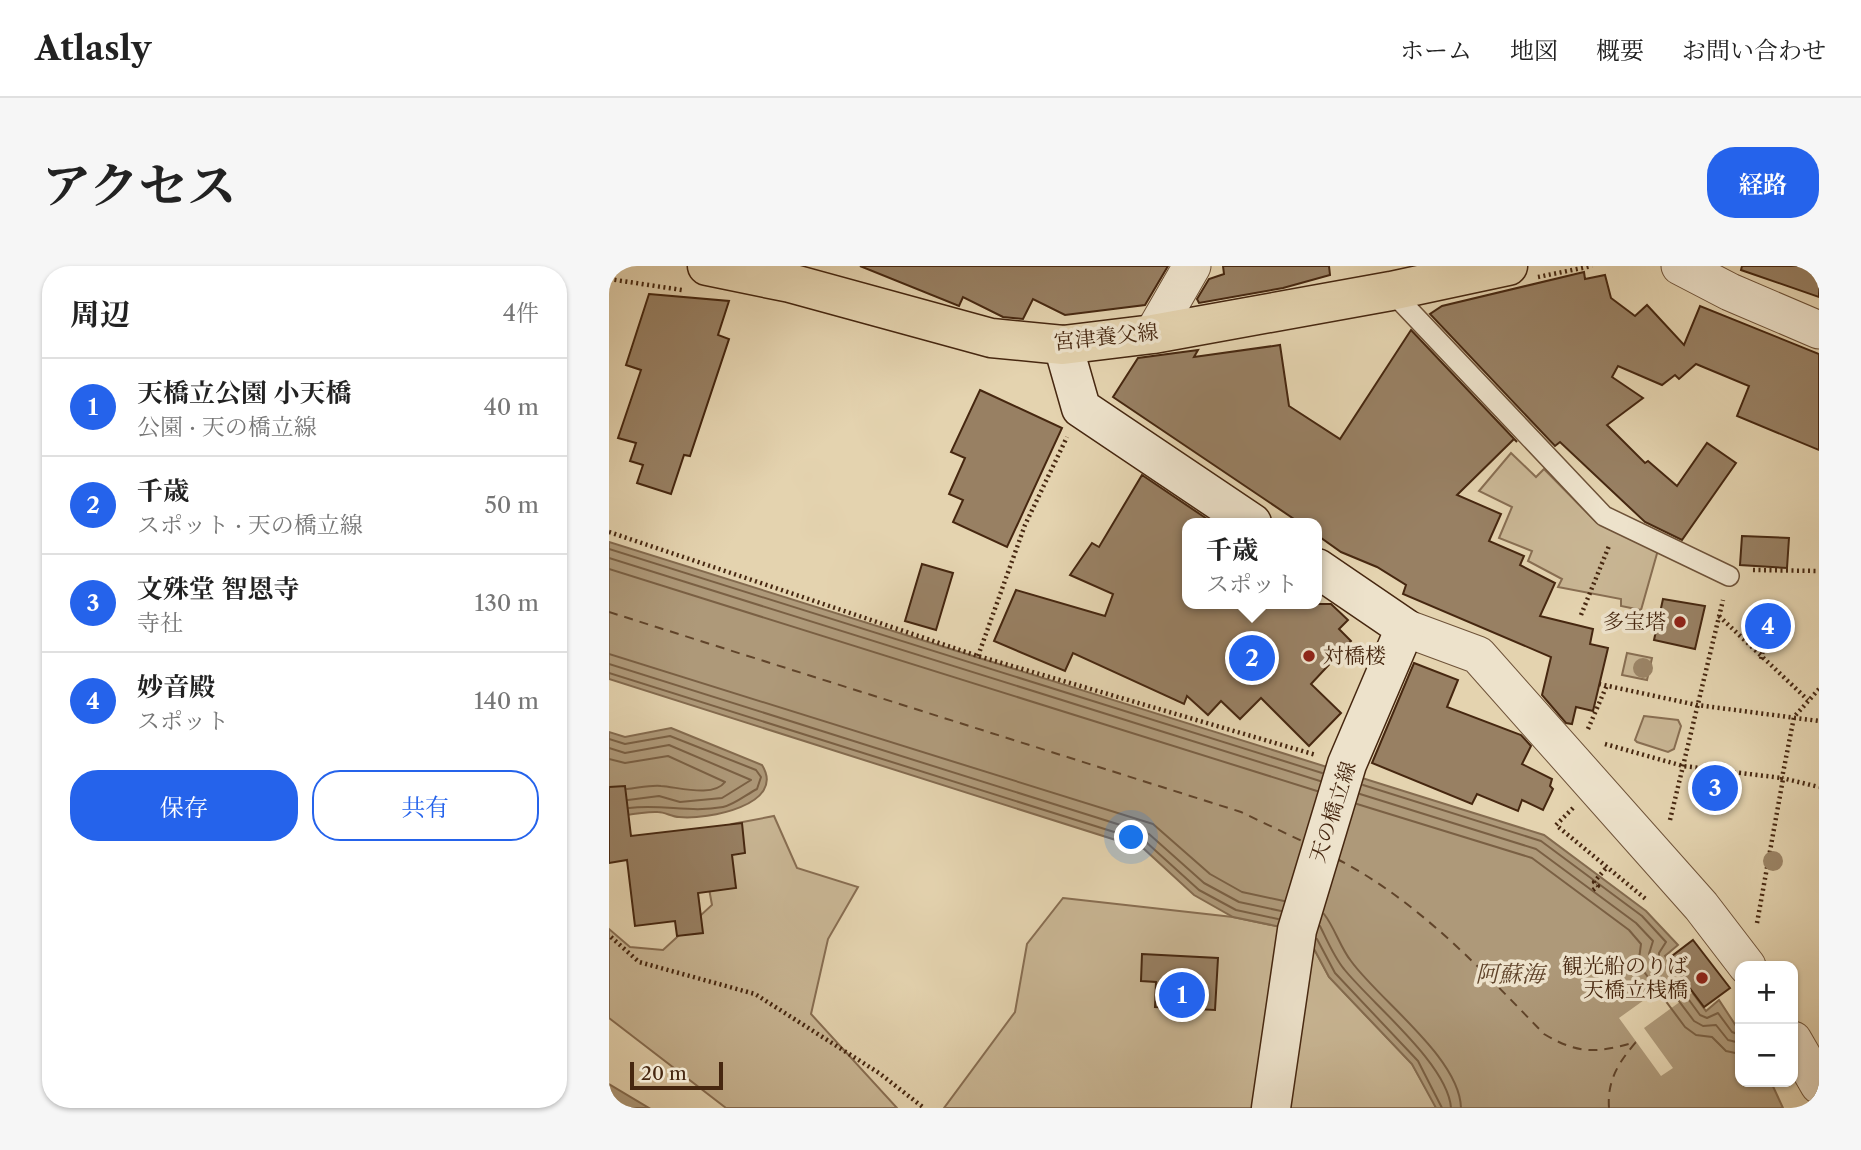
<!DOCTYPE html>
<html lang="ja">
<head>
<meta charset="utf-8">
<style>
	:root { --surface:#fff; --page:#f6f6f6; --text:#222; --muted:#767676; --line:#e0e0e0; --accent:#2563eb }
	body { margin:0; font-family:"Libre Caslon Text","Noto Serif JP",serif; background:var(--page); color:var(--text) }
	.controls { position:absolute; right:21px; bottom:21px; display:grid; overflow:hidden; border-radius:14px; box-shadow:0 2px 5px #0004 }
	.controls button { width:63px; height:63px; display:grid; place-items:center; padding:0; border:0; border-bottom:2px solid var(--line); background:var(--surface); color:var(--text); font:35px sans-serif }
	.scale { position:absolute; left:21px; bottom:18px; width:93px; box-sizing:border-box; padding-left:7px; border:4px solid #462710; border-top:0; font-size:19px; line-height:24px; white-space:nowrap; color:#462710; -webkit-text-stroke:5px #ede2cb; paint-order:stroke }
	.you { position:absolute; left:523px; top:572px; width:24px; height:24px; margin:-18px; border:5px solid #fff; border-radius:50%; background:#1a73e8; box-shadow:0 0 0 10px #1a73e833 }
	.badge { display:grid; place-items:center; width:46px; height:46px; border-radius:50%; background:var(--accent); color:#fff; font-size:23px; font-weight:700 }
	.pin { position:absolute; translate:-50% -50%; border:4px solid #fff; box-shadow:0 2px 7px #0006 }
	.popup { position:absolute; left:573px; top:252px; width:140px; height:91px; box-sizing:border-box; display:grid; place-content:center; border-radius:14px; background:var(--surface); filter:drop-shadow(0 2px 5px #0005); font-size:23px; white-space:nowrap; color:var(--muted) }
	.popup b { font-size:26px; color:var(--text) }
	.popup::after { content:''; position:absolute; left:50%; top:100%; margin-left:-14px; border:14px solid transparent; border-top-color:var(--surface) }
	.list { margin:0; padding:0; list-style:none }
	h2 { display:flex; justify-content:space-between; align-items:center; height:91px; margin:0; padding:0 28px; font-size:30px }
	h2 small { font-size:23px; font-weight:400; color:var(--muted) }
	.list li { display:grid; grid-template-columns:46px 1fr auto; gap:21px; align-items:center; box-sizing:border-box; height:98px; padding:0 28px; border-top:2px solid var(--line) }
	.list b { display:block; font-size:26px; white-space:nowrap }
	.list p { margin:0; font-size:23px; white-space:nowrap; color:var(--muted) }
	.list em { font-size:23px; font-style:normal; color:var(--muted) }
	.actions { display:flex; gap:14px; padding:21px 28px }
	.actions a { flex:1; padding:16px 0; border:2px solid var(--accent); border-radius:28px; text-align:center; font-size:24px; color:var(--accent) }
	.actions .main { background:var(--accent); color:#fff }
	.map { position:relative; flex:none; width:1210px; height:842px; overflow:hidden; border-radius:28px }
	header { display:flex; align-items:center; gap:42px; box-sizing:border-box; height:98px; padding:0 35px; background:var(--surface); border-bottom:2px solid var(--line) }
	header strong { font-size:33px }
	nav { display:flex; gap:38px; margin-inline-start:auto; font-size:24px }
	.intro { display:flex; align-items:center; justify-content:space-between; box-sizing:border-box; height:168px; padding:0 42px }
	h1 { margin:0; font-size:49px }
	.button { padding:18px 32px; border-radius:28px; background:var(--accent); color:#fff; font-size:24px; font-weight:700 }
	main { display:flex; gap:42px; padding:0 42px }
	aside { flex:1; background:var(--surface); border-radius:28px; box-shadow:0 2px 5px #0004 }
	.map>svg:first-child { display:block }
	.green { fill:#c9b694; stroke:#886e52; stroke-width:2 }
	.water { fill:#ae9979; stroke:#846b4f; stroke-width:2 }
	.pier { fill:#e4d3af }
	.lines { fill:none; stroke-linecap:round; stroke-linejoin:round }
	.shore { stroke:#7a6044; stroke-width:2 }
	.ferry { stroke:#60442a; stroke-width:2; stroke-dasharray:9 7; stroke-linecap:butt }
	.building { fill:#988063; stroke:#462710; stroke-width:2 }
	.service-casing { stroke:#6e5238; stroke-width:22 }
	.minor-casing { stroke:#6e5238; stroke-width:39 }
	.secondary-casing { stroke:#462710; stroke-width:41 }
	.primary-casing { stroke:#462710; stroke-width:41 }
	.path { stroke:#462710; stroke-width:4.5; stroke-dasharray:2 3.5; stroke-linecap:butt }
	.service { stroke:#ede2cb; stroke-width:19 }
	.minor { stroke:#ede2cb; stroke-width:37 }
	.secondary { stroke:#ede2cb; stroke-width:38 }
	.primary { stroke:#e4d3af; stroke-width:38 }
	.tree { fill:#9b8466 }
	.poi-dot { fill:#8f2418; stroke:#ede2cb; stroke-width:2.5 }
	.labels { text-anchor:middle; stroke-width:7; stroke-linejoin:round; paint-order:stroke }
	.street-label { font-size:21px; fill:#462710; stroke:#ede2cb }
	.poi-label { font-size:21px; fill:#462710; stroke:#ede2cb; text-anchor:end }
	.water-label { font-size:23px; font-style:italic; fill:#60442a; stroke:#ede2cb }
</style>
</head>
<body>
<header>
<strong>Atlasly</strong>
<nav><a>ホーム</a><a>地図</a><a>概要</a><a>お問い合わせ</a></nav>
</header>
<div class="intro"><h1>アクセス</h1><a class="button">経路</a></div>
<main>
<aside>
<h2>周辺<small>4件</small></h2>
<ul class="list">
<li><span class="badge">1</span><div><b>天橋立公園 小天橋</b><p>公園 · 天の橋立線</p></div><em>40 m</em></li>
<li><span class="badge">2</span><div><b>千歳</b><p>スポット · 天の橋立線</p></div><em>50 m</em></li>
<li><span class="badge">3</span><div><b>文殊堂 智恩寺</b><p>寺社</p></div><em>130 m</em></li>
<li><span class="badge">4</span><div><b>妙音殿</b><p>スポット</p></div><em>140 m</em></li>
</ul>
<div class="actions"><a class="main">保存</a><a>共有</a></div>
</aside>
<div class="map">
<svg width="1210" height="842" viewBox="0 0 1210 842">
	<rect width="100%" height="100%" fill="#e4d3af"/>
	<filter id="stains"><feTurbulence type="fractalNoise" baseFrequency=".00286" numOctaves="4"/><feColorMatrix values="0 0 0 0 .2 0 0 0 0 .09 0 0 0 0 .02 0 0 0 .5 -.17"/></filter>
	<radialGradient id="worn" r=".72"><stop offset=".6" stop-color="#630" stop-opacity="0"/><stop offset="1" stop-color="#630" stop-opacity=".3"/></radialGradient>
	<!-- green -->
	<g class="green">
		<polygon points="902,187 927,211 935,203 988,257 1049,284 1032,344 1012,340 1012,333 949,321 953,313 919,295 923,285 890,272 903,241 870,225"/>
		<polygon points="1018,387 1043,392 1038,414 1013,409"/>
		<polygon points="1035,450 1069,454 1072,460 1065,483 1059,486 1028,476 1026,474"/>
		<polygon points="165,550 188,602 249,621 219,673 202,748 288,842 117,842 0,752 0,663 21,681 54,684 103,639 91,573 123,558"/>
		<polygon points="454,632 624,651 696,666 720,711 803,798 828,842 335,842 406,746 418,678"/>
	</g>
	<!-- water -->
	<g class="water">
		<polygon points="0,276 935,569 1037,645 1069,679 1056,690 1097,745 1110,734 1131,766 1131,816 1162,816 1174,842 827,842 803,798 720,711 696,666 624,651 585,629 535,583 0,413"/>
		<path d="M 1148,344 L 1151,347 L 1148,370 L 1166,373 L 1170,350 L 1179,350 C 1185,364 1179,373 1167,381 L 1159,379 L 1159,375 L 1145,377 C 1137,366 1136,358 1143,346 Z"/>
		<path d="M 62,462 L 153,499 C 178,539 98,554 70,551 C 63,551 56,546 49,546 C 34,545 15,550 0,552 L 0,466 L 16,471 Z"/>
		<polygon points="0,818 40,842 0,842"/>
	</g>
	<!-- pier -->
	<polygon class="pier" points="1070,709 1083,727 1035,762 1064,802 1052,810 1010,752"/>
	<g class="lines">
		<!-- shore -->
		<g class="shore">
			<polyline points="0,283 713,507"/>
			<polyline points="0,292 711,515"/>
			<polyline points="0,303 708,525"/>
			<polyline points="0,388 544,558 601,608 633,626 675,635"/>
			<polyline points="0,398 540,568 595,617 630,636 672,645"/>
			<polyline points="0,407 537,576 590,624 627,644 669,653"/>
			<path d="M 0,473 L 16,478 L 61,470 L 147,504 L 152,511 L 148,523 C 138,528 125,539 114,541 C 81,547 54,538 20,542"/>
			<polyline points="0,482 16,487 60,479 142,514 113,532 71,536 50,530 19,534"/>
			<path d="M 0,493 L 16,497 L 59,490 L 116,516 C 104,532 69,521 52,520 C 41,519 29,522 18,523"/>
			<polyline points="754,519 932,575 1033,650 1057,676 1050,687 1050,693 1091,749 1098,752 1109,747 1123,766 1131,769"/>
			<polyline points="751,528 927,583 1027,657 1044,675 1040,688 1042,698 1085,755 1094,760 1107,759 1119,774 1131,777"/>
			<polyline points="748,538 923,592 1020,664 1032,678 1030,693 1033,703 1076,761 1087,769 1103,771 1117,785 1131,788"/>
			<path d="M 715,648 C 726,662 731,681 742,695 C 770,734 851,792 852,842"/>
			<path d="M 711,660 C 718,674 725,691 735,703 C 762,737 839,798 842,842"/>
			<polyline points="708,673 726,707 809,795 833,842"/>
		</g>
		<!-- ferry -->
		<g class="ferry">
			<polyline points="0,346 632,546 695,576"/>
			<path d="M 728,593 C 808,634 873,704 935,768 C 970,789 989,787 1027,776"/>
			<path d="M 1000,842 C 998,815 1009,797 1027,776"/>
		</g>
	</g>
	<!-- building -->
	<g class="building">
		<polygon points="251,0 559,0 536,39 456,49 424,33 414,53 394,51 354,31 350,40"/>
		<polygon points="614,0 720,0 721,9 674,22 590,37 588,33 600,13 615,8"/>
		<polygon points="1133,0 1210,0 1210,31 1132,4"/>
		<polygon points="975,6 976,13 996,9 1002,32 1026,50 1038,39 1075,79 1091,40 1210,88 1210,184 1128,150 1140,120 1087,98 1070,113 1066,109 1053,119 1009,100 1003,111 1034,132 998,159 1036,197 1039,195 1068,220 1098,177 1127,197 1073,274 1036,256 951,176 946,180 821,48 833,40"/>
		<polygon points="40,28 120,35 109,69 120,73 81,190 75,189 62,228 28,217 34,199 21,195 27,177 9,172 32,104 17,99"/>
		<polygon points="802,64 908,176 905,173 848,229 892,248 880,275 915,290 911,299 946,317 931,350 984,363 981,378 999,382 984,445 967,441 963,458 957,457 933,429 942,391 794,328 797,319 768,301 732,286 708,269 708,257 691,257 504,131 529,92 589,84 585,91 671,79 680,140 731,173"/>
		<polygon points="371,124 453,162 398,281 344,256 354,234 340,228 356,192 342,186"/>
		<polygon points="533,209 604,257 578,257 578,338 722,338 739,354 730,363 742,375 702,418 732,447 700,480 652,432 631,453 612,435 599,449 578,430 575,438 464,387 456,405 385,375 407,324 496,350 504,328 461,309 483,277 490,281"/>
		<polygon points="1133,270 1180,272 1178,302 1131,299"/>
		<polygon points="313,298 344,307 327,364 296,355"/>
		<polygon points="1054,333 1096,340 1086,383 1045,374"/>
		<polygon points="805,397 849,414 838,441 912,469 922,480 913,498 943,513 941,520 944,523 934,544 913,534 909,545 868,528 863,538 763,497"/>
		<polygon points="16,520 22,570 133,557 136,587 123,589 127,622 89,627 94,667 68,670 66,655 26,660 18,594 0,597 0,521"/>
		<polygon points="1084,674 1121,722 1095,741 1059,693"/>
		<polygon points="533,688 609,692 606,744 546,741 547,716 532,715"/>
	</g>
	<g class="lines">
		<defs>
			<polyline id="service" points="782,25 995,250 1120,310"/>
			<g id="minor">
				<polyline points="1071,0 1121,26 1210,64"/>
				<polyline points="544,68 583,0"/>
				<polyline points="796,362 869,389 1092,640 1138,700"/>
				<polyline points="1184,774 1210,819"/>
			</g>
			<g id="secondary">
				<polyline points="454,79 472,142 643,257"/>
				<polyline points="662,842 688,664 738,498 796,362 708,302"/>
			</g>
			<polyline id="primary" points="98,0 181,17 382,72 454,79 544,68 782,25 899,0"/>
		</defs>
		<!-- service casing -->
		<use href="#service" class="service-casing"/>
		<!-- minor casing -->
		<use href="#minor" class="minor-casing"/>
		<!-- secondary casing -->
		<use href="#secondary" class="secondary-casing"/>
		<!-- primary casing -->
		<use href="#primary" class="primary-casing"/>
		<!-- path -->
		<g class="path">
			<polyline points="929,11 983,0"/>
			<polyline points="0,13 73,24"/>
			<polyline points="0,266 369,390 707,489"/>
			<polyline points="1144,304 1210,305"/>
			<polyline points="972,349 1000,280"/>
			<polyline points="1110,350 1199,434"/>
			<polyline points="369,390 416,259 458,171"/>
			<polyline points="1152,393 1157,371"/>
			<polyline points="990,418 1088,439 1210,455"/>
			<polyline points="1210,423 1185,451 1173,512 1210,521"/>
			<polyline points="979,463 998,419"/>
			<polyline points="996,478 1074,500 1173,512"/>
			<polyline points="964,542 947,559 1038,634"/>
			<polyline points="1061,554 1114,334"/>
			<polyline points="984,624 989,620 985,616 998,601"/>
			<polyline points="1148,657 1174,513"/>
			<polyline points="2,671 30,696 146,728 270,807 315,842"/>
		</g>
		<!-- service -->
		<use href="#service" class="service"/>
		<!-- minor -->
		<use href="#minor" class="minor"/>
		<!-- secondary -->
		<use href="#secondary" class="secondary"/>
		<!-- primary -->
		<use href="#primary" class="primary"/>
	</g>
	<!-- trees -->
	<g class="tree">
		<circle cx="1034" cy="402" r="10"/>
		<circle cx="1164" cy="595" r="10"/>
	</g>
	<!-- markers -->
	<g class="poi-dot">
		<circle cx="1071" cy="356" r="7"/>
		<circle cx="700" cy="390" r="7"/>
		<circle cx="1093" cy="712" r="7"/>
	</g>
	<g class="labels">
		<!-- street labels -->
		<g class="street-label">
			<text transform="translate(497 71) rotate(-6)" y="7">宮津養父線</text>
			<text transform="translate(724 546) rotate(-72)" y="7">天の橋立線</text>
		</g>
		<!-- poi labels -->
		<g class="poi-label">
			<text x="1057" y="363">多宝塔</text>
			<text x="714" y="397" text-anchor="start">対橋楼</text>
			<text x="1079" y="707">観光船のりば<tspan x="1079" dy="24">天橋立桟橋</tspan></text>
		</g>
		<!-- water labels -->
		<g class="water-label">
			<text x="901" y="716">阿蘇海</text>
		</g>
	</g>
	<rect width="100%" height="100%" filter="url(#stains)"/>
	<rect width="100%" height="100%" fill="url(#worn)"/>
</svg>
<div class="controls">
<button>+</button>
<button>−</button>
</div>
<div class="scale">20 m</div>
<div class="you"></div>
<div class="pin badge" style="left:573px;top:729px">1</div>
<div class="pin badge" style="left:643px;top:392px">2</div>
<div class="popup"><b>千歳</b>スポット</div>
<div class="pin badge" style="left:1106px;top:522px">3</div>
<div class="pin badge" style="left:1159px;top:360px">4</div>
</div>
</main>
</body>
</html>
